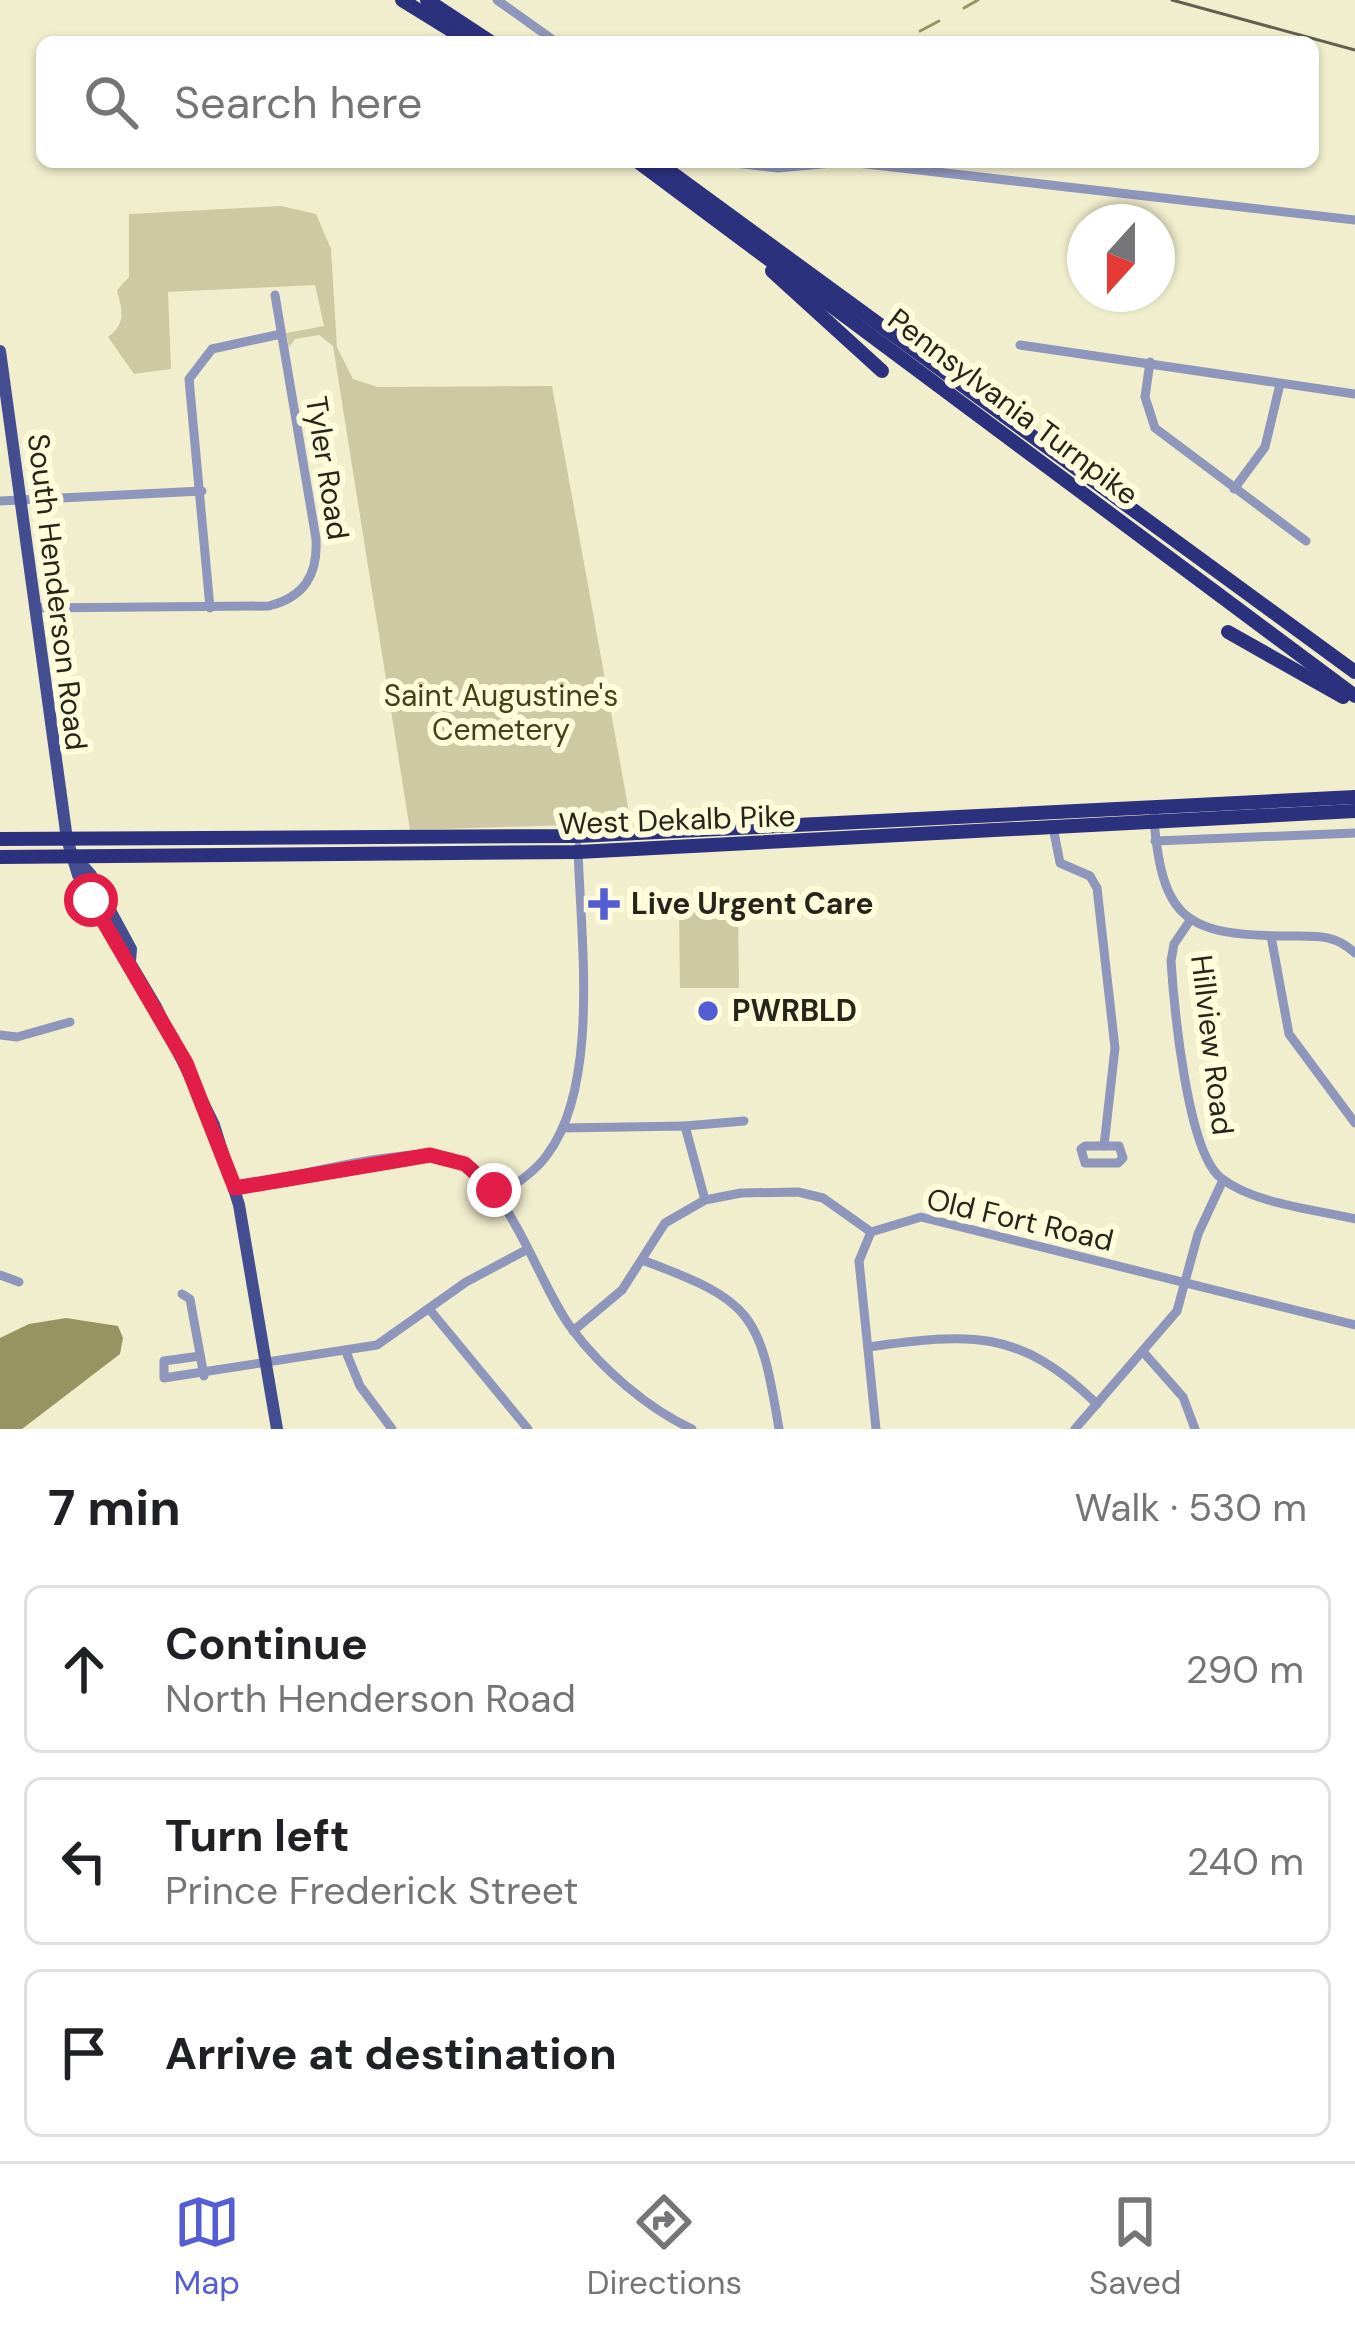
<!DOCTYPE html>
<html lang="en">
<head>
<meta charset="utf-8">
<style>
	:root { --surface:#fff; --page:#f6f6f6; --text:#202124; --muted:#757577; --line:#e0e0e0; --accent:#545dd3 }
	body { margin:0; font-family:"DM Sans",sans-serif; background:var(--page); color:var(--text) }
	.compass { position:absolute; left:1067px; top:204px; width:108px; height:108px; border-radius:50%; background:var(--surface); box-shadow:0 3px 9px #0004; rotate:201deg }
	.stop { position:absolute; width:36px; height:36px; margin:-27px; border:9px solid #e11d48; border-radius:50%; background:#fff }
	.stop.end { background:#e11d48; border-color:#fff; box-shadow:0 3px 12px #0008 }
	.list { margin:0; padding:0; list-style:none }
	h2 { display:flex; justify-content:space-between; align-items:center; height:156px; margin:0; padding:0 48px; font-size:51px }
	h2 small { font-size:39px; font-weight:400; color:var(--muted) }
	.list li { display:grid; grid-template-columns:78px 1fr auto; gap:36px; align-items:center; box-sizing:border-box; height:168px; margin:0 24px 24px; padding:0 24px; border:3px solid var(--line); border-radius:18px }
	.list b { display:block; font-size:45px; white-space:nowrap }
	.list p { margin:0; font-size:39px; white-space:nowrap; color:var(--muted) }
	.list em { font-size:39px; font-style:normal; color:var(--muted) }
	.icon { flex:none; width:66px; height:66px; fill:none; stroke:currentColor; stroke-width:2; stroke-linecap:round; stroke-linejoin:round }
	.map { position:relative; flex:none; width:1355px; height:1429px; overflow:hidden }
	.search { position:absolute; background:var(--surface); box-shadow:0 3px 9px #0004; left:36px; right:36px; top:36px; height:132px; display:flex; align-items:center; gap:30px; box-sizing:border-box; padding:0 42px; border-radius:18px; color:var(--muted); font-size:45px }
	.sheet { height:732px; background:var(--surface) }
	nav { display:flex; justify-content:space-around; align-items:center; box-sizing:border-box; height:168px; border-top:3px solid var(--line); background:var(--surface); font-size:33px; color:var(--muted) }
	nav a { display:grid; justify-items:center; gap:6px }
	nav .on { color:var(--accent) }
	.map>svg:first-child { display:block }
	.green { fill:#cdcaa3 }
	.water { fill:#989462 }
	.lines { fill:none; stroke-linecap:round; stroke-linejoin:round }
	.stream { stroke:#989462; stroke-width:3 }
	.minor { stroke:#8e96bc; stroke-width:9 }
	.major { stroke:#434d8f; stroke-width:12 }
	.highway { stroke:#2c317e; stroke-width:14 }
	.rail { stroke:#615f4d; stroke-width:3 }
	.route { stroke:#e11d48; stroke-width:15 }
	.poi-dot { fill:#545dd3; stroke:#fefcdb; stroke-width:4.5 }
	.labels { text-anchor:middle; stroke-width:12; stroke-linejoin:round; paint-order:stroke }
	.street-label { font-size:30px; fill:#262519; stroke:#fefcdb }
	.park-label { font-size:30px; fill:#433f16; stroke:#fefcdb }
	.poi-label { font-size:30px; font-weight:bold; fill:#262519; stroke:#fefcdb; text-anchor:start }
</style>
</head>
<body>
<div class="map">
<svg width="1355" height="1429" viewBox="0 0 1355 1429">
	<rect width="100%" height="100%" fill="#f1eece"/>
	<!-- green -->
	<g class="green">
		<path d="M 281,206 L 316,214 L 331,249 L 337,347 L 353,379 L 378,387 L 552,386 L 631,823 L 410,830 L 333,346 L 319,335 L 295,339 L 289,347 L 286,333 L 324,326 L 315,285 L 168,292 L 171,369 L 134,374 L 108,337 C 127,323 122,310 117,290 L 129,277 L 129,214 Z"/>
		<polygon points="738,904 739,988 680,988 679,905"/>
	</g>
	<!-- water -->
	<polygon class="water" points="66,1318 118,1326 123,1338 120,1354 22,1429 0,1429 0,1338 29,1324"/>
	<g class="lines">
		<!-- stream -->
		<g class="stream">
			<polyline points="964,8 978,0"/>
			<polyline points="920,31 939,21"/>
		</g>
		<!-- minor -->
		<g class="minor">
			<polyline points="497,0 556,42"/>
			<polyline points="727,162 778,168 843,162"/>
			<polyline points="849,162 1355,220"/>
			<polyline points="1020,345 1355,394"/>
			<polyline points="1150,362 1145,397 1155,428 1306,541"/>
			<polyline points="1234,489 1265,447 1280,384"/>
			<polyline points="0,501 202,491"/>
			<path d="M 34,608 L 269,606 C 304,597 318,575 316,539 L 275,295"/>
			<polyline points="210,608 189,379 212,349 281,334"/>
			<path d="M 1153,808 C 1161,921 1183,936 1294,936 C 1319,936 1336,935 1355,953"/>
			<polyline points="1053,827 1060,863 1090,876 1097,888 1115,1048 1104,1146"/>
			<polyline points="1155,841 1355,833"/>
			<path d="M 1191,919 L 1174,944 L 1171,961 C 1174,1006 1187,1152 1221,1178 C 1254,1204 1314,1209 1355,1219"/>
			<polyline points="1271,936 1289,1034 1355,1123"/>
			<polyline points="0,1035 17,1037 70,1022"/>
			<polyline points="685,1126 744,1121"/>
			<polyline points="563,1128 685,1126 705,1200"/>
			<polygon points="1085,1146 1119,1146 1123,1158 1118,1163 1085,1163 1081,1149"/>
			<path d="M 234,1188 C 287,1179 396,1148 444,1156 C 506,1167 536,1282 572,1329 C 602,1369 647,1408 692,1429"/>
			<path d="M 498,1197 C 515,1184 535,1172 547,1155 C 601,1084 580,933 578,847"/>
			<path d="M 642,1260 C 753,1301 760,1313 779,1429"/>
			<polyline points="0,1275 19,1282"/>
			<polyline points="182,1294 190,1299 204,1376"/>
			<polyline points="430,1310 528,1429"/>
			<polyline points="573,1331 622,1290 665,1223 705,1200 741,1193 798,1192 823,1198 871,1232"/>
			<path d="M 868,1347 C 971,1333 1019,1328 1097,1404"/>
			<polyline points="346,1352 360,1386 392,1429"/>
			<polyline points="1144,1353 1183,1397 1195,1429"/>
			<polyline points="200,1356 164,1361 164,1378 377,1345 466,1282 526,1250"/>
			<polyline points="876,1429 859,1261 871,1232 921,1217 1355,1325"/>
			<polyline points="1075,1429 1177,1311 1198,1234 1223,1180"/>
		</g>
		<!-- major -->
		<g class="major">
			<polyline points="0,351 67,839 78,875 155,1005 214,1125 239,1205 277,1429"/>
			<polyline points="76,858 91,875 131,949 130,961"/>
		</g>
		<!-- highway -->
		<g class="highway">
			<polyline points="402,0 470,42"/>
			<polyline points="427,0 491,42"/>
			<polyline points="638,162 1355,696"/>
			<polyline points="657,162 1355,672"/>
			<polyline points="772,271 882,371"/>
			<polyline points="1228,632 1343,697"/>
			<polyline points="0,839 578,836 1355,797"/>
			<polyline points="0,857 578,852 1355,811"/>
		</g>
		<!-- rail -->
		<polyline class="rail" points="1172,0 1355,50"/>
	</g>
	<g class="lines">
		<!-- route -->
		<polyline class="route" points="91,900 186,1063 235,1188 430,1155 465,1164 494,1190"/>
	</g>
	<!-- markers -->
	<g class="poi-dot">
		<path d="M598 886h12v12h12v12h-12v12h-12v-12h-12v-12h12z"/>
		<circle cx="708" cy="1011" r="12"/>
	</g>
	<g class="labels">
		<!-- street labels -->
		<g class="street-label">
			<text transform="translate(1013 407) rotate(37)" y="10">Pennsylvania Turnpike</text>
			<text transform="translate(327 468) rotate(81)" y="10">Tyler Road</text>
			<text transform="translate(57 592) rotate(83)" y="10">South Henderson Road</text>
			<text transform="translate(677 820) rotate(-2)" y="10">West Dekalb Pike</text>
			<text transform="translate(1212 1045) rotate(83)" y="10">Hillview Road</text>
			<text transform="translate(1020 1220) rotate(13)" y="10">Old Fort Road</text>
		</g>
		<!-- park labels -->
		<g class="park-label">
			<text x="501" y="706">Saint Augustine's<tspan x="501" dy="34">Cemetery</tspan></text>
		</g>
		<!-- poi labels -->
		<g class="poi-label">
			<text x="631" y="914">Live Urgent Care</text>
			<text x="732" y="1021">PWRBLD</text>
		</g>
	</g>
</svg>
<svg class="compass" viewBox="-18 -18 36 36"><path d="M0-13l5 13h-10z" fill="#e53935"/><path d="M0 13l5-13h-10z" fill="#757577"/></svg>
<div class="stop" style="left:91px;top:900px"></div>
<div class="stop end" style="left:494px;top:1190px"></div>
<div class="search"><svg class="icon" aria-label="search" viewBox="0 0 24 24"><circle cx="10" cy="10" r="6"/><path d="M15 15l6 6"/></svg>Search here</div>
</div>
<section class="sheet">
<h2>7 min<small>Walk · 530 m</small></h2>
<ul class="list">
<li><svg class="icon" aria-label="ahead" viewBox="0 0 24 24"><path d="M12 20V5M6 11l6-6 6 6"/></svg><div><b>Continue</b><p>North Henderson Road</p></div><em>290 m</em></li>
<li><svg class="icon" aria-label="left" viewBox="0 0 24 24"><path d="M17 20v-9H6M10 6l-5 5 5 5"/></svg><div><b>Turn left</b><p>Prince Frederick Street</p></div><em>240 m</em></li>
<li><svg class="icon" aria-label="arrive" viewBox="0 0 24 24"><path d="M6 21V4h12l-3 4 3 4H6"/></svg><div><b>Arrive at destination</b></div></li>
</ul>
</section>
<nav>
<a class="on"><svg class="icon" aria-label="map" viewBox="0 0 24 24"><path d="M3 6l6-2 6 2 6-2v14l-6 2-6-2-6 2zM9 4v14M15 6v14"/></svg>Map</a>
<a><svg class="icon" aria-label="directions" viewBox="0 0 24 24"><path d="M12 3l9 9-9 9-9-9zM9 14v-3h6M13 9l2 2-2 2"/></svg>Directions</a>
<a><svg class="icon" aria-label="saved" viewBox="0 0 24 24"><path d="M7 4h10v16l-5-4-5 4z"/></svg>Saved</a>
</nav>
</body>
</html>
